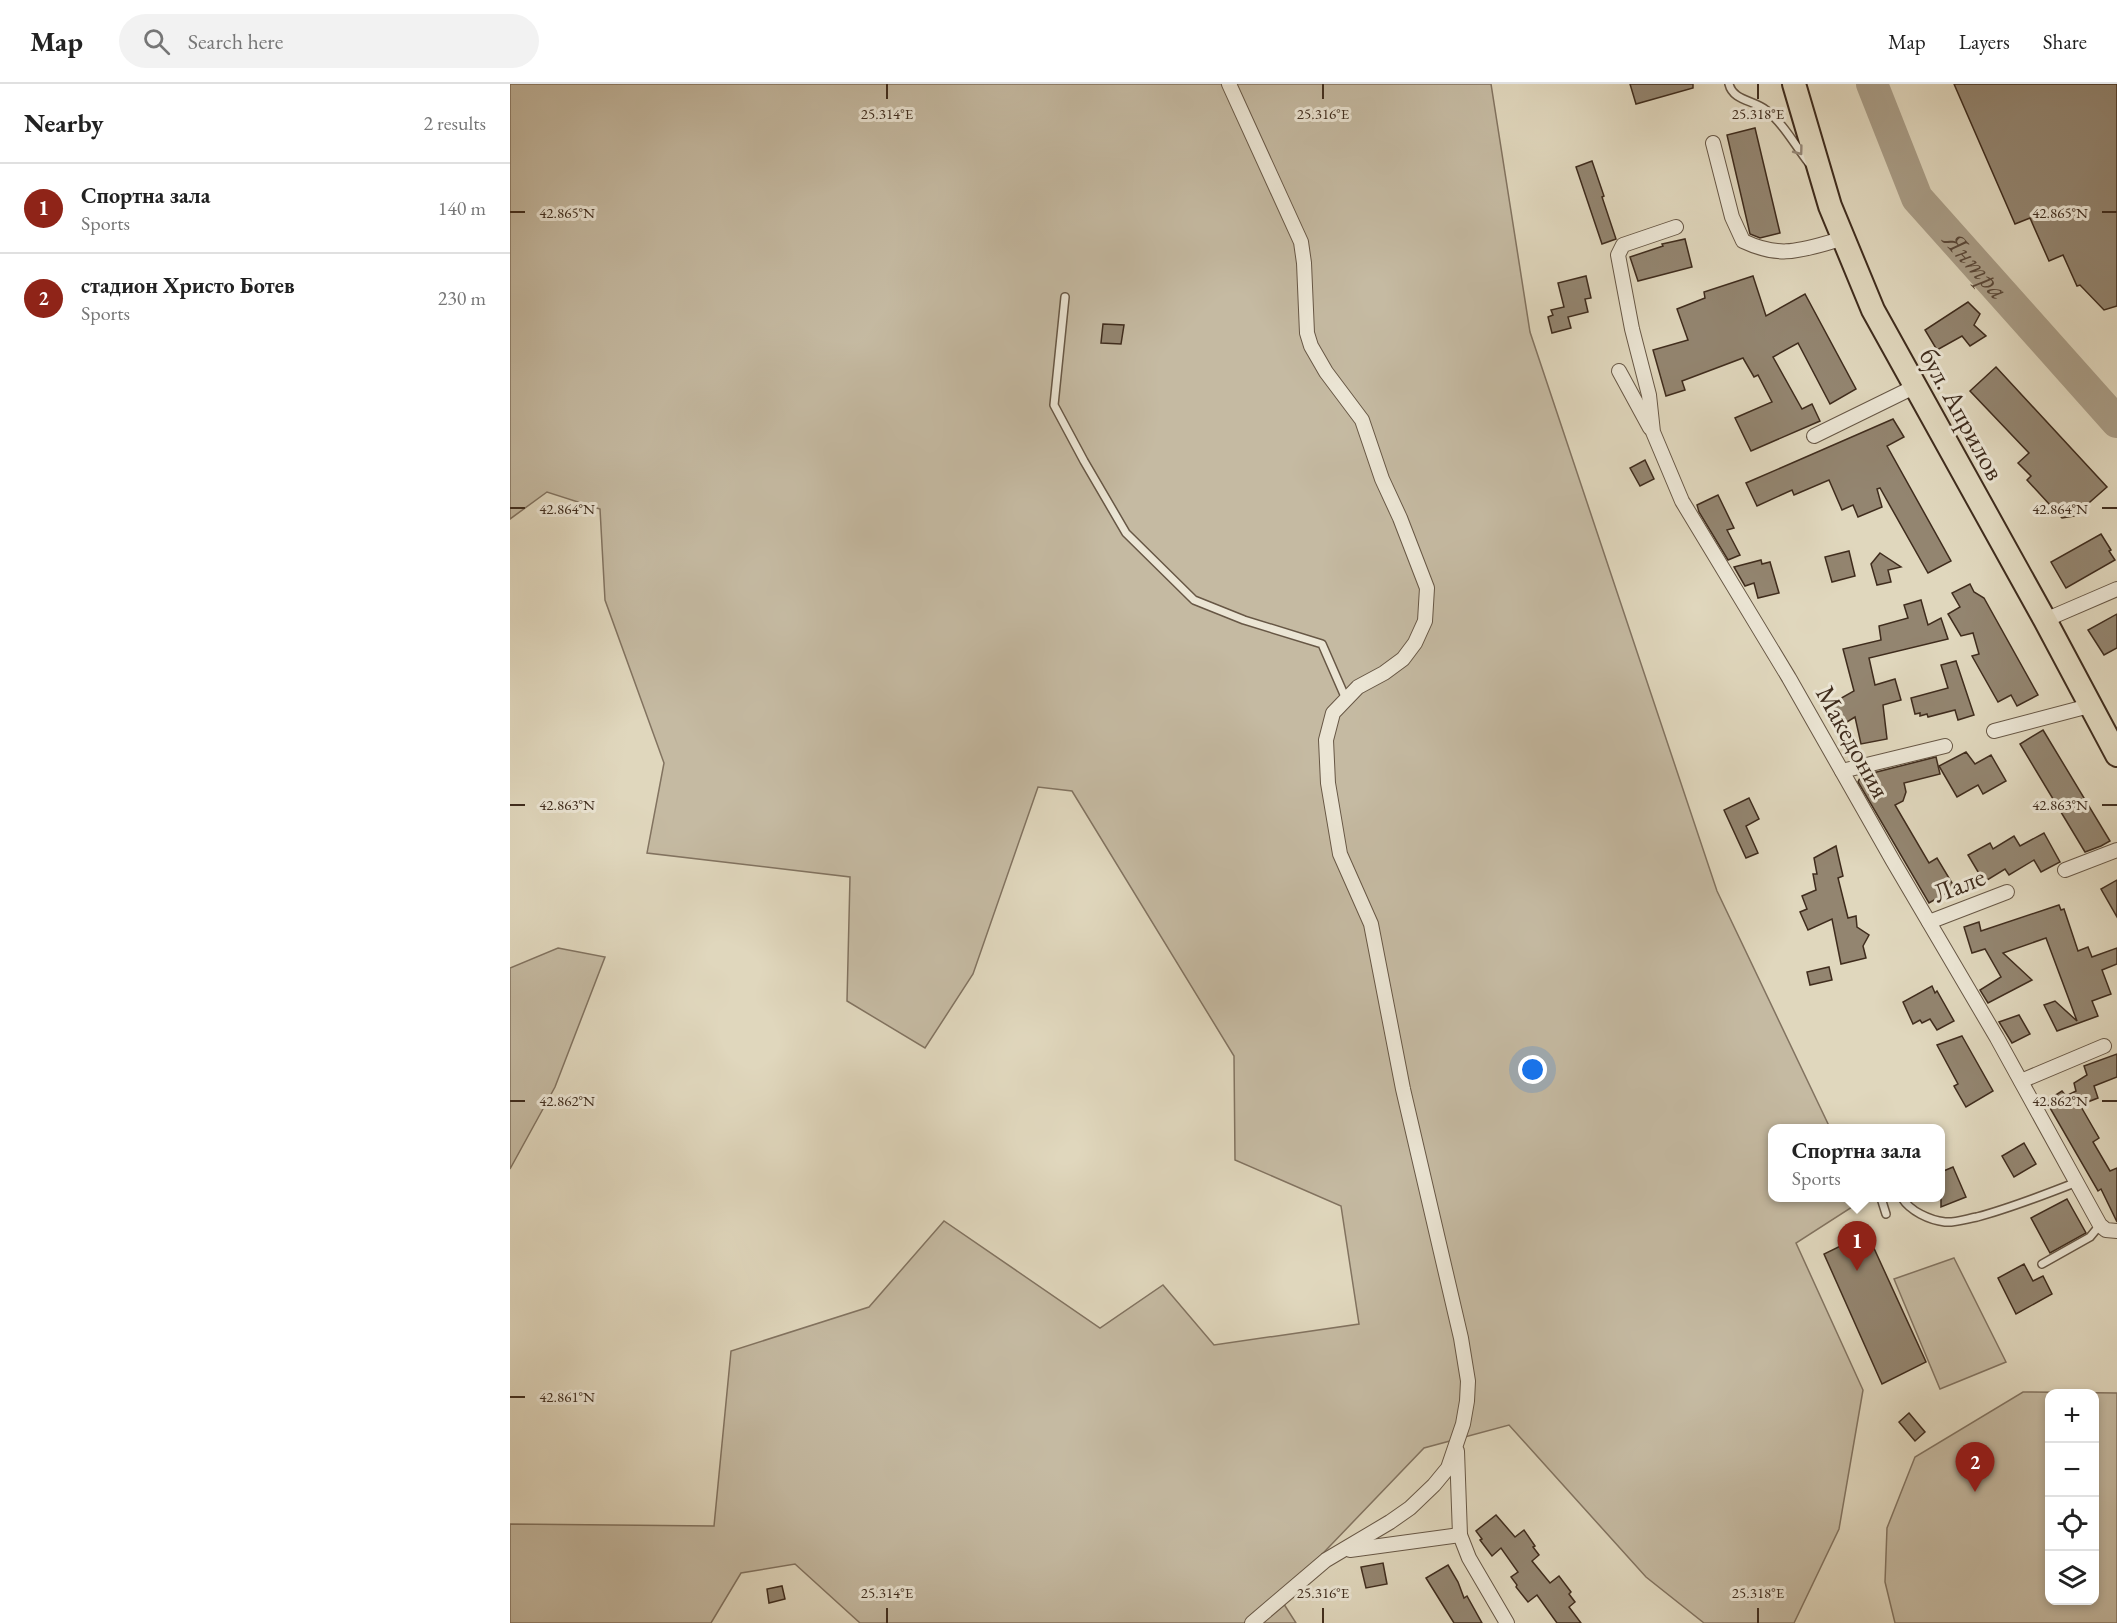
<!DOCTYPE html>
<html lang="en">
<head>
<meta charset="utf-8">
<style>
	:root { --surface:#fff; --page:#f2f2f2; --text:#222; --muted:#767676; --line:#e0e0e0; --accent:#8f2418 }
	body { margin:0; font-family:"EB Garamond",serif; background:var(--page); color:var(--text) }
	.controls { position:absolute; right:18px; bottom:18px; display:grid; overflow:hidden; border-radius:12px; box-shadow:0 3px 9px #0003 }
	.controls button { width:54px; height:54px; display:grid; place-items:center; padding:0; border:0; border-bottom:2px solid var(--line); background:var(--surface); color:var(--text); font:30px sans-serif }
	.you { position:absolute; left:1023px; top:986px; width:21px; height:21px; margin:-15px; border:4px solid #fff; border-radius:50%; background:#1a73e8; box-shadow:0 0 0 9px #1a73e833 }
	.badge { display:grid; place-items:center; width:39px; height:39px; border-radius:50%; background:var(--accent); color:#fff; font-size:20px; font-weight:700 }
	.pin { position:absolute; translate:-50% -50px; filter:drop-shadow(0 2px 3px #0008) }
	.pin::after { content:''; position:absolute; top:32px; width:21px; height:18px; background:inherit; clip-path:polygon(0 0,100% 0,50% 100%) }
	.popup { position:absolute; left:1258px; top:1040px; width:177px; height:78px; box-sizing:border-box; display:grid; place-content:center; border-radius:12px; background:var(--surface); filter:drop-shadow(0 2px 4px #0005); font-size:20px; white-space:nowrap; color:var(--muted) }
	.popup b { font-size:22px; color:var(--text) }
	.popup::after { content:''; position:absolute; left:50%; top:100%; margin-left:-12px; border:12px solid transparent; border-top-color:var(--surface) }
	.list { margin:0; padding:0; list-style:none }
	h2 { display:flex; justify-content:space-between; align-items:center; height:78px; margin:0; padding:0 24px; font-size:26px }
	h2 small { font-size:20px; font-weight:400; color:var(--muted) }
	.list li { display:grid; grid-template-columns:39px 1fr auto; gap:18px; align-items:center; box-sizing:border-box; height:90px; padding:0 24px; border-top:2px solid var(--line) }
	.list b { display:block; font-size:22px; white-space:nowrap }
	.list p { margin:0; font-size:20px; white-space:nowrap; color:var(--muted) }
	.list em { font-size:20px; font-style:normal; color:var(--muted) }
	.icon { flex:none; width:33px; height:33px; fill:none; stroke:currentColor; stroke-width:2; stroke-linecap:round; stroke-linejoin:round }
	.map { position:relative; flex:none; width:1607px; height:1539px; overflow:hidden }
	header { display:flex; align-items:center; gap:36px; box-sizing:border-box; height:84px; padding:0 30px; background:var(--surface); border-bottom:2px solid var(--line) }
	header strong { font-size:28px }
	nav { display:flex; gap:33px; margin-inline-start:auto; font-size:21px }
	.search { width:420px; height:54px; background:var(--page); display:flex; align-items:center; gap:15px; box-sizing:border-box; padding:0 21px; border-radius:33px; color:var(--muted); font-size:22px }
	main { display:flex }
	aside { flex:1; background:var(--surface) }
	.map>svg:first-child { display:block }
	.green { fill:#c5baa2; stroke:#827360; stroke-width:1.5; fill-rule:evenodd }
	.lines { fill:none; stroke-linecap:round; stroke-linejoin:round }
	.river { stroke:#a99d87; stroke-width:32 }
	.building { fill:#938570; stroke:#3f2c1d; stroke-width:1.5 }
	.service-casing { stroke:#675745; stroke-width:10 }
	.minor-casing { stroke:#675745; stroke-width:16 }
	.primary-casing { stroke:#3f2c1d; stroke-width:26 }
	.service { stroke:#ebe5d4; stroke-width:7 }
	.minor { stroke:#ebe5d4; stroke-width:14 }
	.primary { stroke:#e0d7bd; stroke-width:22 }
	.oneway { stroke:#958878 }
	.ticks { fill:none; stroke:#3f2c1d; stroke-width:2 }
	.labels { text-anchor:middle; stroke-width:6; stroke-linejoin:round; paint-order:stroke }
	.street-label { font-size:27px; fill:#3f2c1d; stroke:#ebe5d4 }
	.water-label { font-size:28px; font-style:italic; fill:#5a4838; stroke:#ebe5d4 }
	.ticks-label { font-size:15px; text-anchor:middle; fill:#3f2c1d; stroke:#ebe5d4; stroke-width:6; stroke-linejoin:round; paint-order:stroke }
</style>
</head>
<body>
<header>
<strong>Map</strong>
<div class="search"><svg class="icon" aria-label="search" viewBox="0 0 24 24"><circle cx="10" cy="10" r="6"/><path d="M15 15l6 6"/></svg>Search here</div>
<nav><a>Map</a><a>Layers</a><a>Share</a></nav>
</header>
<main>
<aside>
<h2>Nearby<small>2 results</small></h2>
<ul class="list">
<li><span class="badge">1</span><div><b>Спортна зала</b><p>Sports</p></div><em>140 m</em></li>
<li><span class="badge">2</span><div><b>стадион Христо Ботев</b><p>Sports</p></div><em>230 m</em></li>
</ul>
</aside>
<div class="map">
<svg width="1607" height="1539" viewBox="0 0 1607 1539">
	<rect width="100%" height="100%" fill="#e0d7bd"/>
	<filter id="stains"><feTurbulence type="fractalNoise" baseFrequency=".00333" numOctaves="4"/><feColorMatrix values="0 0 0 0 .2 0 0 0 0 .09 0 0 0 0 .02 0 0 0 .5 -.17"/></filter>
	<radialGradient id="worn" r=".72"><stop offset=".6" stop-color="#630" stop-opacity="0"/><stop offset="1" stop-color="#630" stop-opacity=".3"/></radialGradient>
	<!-- green -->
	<g class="green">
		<polygon points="0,0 981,0 1020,248 1207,807 1320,1044 1263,1044 1263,1114 1352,1114 1353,1116 1286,1159 1353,1306 1329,1445 1284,1539 1194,1539 1136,1493 999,1341 914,1364 770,1514 786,1539 350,1539 285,1480 231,1489 201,1539 0,1539 0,1440 204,1442 221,1267 359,1223 434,1137 590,1244 653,1201 704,1261 849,1240 831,1122 725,1076 724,972 562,707 528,703 463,890 415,964 337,917 340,793 137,769 154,679 95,516 90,425 37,408 0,435"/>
		<polygon points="48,864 95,873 45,1003 0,1085 0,884"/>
		<polygon points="1444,1174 1496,1278 1430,1305 1384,1195"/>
		<path d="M 1513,1308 L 1607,1309 L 1607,1539 L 1385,1539 L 1375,1498 L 1377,1444 L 1405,1373 ZM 1540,1310 L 1584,1310 L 1584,1516 L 1540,1516 Z"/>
	</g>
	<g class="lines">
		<!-- river -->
		<path class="river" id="s1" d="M 1362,0 L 1407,114 L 1607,338"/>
	</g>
	<!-- building -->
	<g class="building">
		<polygon points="1120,0 1183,0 1183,4 1126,20"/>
		<polygon points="1444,0 1607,0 1607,222 1594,226 1570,201 1567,202 1553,171 1539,177 1520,134 1505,140"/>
		<polygon points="1245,44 1270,149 1250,154 1240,150 1217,51"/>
		<polygon points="1082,77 1094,112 1092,113 1106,155 1092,160 1066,83"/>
		<polygon points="1175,155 1182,183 1128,197 1120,173 1153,162 1152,160"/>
		<polygon points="1076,192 1081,214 1075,215 1078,228 1058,233 1061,244 1042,249 1038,233 1043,231 1041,226 1054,223 1048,199"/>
		<polygon points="1243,192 1256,232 1295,210 1346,305 1320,320 1288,259 1263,273 1292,325 1302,320 1310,337 1241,367 1225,334 1262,318 1248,291 1244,293 1233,274 1172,297 1175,306 1156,312 1143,266 1178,256 1167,225 1195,214 1194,208"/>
		<polygon points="1458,218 1470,230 1464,241 1476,252 1460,262 1452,252 1427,266 1415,246"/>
		<polygon points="593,240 614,241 611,260 591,259"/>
		<polygon points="1486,283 1597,403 1564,432 1552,434 1517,396 1521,392 1508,379 1519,369 1460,307"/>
		<polygon points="1383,335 1394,353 1377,362 1441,477 1418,489 1370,404 1367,405 1372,423 1348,433 1343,421 1332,426 1319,396 1284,411 1282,406 1247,422 1236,399"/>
		<polygon points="1135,376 1144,395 1130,402 1120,384"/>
		<polygon points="1208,411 1224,444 1217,446 1230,471 1218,476 1189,428 1187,421"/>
		<polygon points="1591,450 1601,466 1599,467 1605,476 1556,504 1541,478"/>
		<polygon points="1339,467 1345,492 1322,498 1315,473"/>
		<polygon points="1370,469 1391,483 1378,486 1381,498 1367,501 1361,480"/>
		<polygon points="1251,476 1252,480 1260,478 1269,509 1248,514 1244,499 1235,502 1224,483"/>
		<polygon points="1460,500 1464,508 1474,514 1528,611 1507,622 1501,611 1488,618 1462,572 1469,570 1463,549 1451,552 1438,530 1450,523 1442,509"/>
		<polygon points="1411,516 1418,541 1431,534 1438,555 1359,574 1365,601 1385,595 1391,616 1373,621 1377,655 1351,660 1345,633 1332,641 1330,638 1329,639 1319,621 1344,607 1333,565 1371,556 1369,542 1398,534 1394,521"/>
		<polygon points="1607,530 1607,564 1594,571 1578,546"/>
		<polygon points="1446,577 1464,631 1448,636 1445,626 1418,633 1417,630 1410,632 1410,629 1405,630 1401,614 1438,604 1431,581"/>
		<polygon points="1533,646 1600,757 1591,762 1575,768 1510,660"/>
		<polygon points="1456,668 1465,680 1481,671 1496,697 1473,710 1468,701 1447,713 1429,682"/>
		<polygon points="1426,673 1430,690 1394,699 1396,708 1393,717 1385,721 1419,779 1427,774 1445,804 1419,819 1348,698 1351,692"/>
		<polygon points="1239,714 1249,735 1236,742 1248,769 1236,774 1214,726"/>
		<polygon points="1534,749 1550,778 1531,788 1524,776 1499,791 1495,785 1474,798 1458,771 1480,759 1483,765 1504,752 1510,762"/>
		<polygon points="1326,762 1333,792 1328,794 1338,834 1346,832 1347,843 1359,851 1353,862 1356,874 1331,880 1322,835 1298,846 1290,828 1297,825 1292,812 1306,806 1303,790 1307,790 1304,774"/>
		<polygon points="1607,796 1607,833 1591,805"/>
		<polygon points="1549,821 1551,826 1554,825 1568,867 1578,863 1582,873 1607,864 1607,880 1592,886 1601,910 1582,917 1588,932 1547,947 1534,921 1545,917 1567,937 1536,854 1493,869 1522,896 1478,919 1470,906 1491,893 1475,865 1462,869 1454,843 1469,838 1471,847"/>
		<polygon points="1319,883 1322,896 1300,901 1297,888"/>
		<polygon points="1422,902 1425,909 1427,907 1444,937 1427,946 1420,935 1412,939 1410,936 1403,940 1393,918"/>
		<polygon points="1509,931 1520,950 1502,959 1489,938"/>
		<polygon points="1452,952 1483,1007 1456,1023 1444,1002 1448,1000 1427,961"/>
		<polygon points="1607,970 1607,993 1584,1002 1588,1014 1570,1021 1589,1054 1583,1058 1600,1087 1607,1084 1607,1138 1591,1105 1588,1107 1536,1017 1552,1007 1556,1012 1566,1007 1564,999 1577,991 1574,982"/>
		<polygon points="1514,1059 1526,1080 1504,1093 1492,1072"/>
		<polygon points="1443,1083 1456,1113 1431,1123 1431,1088"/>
		<polygon points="1557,1115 1576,1149 1540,1169 1521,1134"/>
		<polygon points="1357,1149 1416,1278 1372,1300 1314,1170"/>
		<polygon points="1514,1180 1523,1197 1533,1192 1542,1210 1506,1230 1488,1194"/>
		<polygon points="1399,1329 1415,1348 1405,1357 1389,1338"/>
		<polygon points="986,1431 1005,1453 1014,1446 1025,1462 1023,1463 1029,1471 1022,1477 1040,1499 1049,1492 1061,1508 1059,1510 1065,1518 1059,1523 1071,1539 1047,1539 1027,1511 1018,1518 1006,1503 1007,1501 1001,1493 1008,1488 991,1464 982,1472 970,1456 972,1455 966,1447"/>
		<polygon points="873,1479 877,1500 856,1504 851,1483"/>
		<polygon points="938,1481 948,1498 954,1514 957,1512 972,1539 944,1539 931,1518 916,1494"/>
		<polygon points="272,1502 275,1515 259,1519 257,1505"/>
	</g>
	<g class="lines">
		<defs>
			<g id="service">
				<path d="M 1219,0 C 1223,17 1244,16 1256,26 C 1273,39 1285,61 1298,78"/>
				<polyline points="555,213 544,321 574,377 616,449 684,516 734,536 812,560 836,615"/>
				<polyline points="1371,1114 1376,1130"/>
				<path d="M 1392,1114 C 1400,1127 1419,1136 1435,1138 C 1445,1139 1456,1135 1467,1133 C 1501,1124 1534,1111 1567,1098"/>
				<polyline points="1532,1180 1580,1153 1590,1141"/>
			</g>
			<g id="minor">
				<polyline points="719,0 791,158 794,179 797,249 801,262 816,288 852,336 872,395 890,434 917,504 915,537 905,559 893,575 874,589 848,603 823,629 816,656 818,699 830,770 861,840 893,1005 951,1254 958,1297 957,1317 953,1340 938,1384 924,1401 900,1424 880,1438 816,1476 742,1539"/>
				<path d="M 1203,59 L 1222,133 L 1233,157 C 1273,176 1293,165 1332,155"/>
				<polyline points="1166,143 1113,161 1108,171 1122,245 1139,311 1143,348 1172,417 1279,594 1383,777 1487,954 1590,1141 1596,1146 1607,1147"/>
				<polyline points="1109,287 1140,344"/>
				<polyline points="1304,352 1404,303"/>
				<polyline points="1535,536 1607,505"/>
				<polyline points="1484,647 1579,622"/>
				<polyline points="1332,687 1435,662"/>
				<polyline points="1555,786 1607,766"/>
				<polyline points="1419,838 1497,808"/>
				<polyline points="1511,997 1594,962"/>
				<polyline points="947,1367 950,1451 959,1474 997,1539"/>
				<polyline points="840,1466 950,1451"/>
			</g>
			<polyline id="primary" points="1284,0 1320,122 1363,226 1535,536 1607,671"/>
		</defs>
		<!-- service casing -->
		<use href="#service" class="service-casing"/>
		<!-- minor casing -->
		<use href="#minor" class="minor-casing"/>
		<!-- primary casing -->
		<use href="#primary" class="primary-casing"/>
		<!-- service -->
		<use href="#service" class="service"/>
		<!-- minor -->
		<use href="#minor" class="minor"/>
		<!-- primary -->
		<use href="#primary" class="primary"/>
	</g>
	<!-- one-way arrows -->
	<defs><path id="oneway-chevron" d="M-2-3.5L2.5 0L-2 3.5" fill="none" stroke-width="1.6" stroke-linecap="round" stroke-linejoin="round" transform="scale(1.5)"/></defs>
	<use class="oneway" href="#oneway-chevron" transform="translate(1289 67) rotate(53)"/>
	<!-- ticks -->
	<path class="ticks" d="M 377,0 L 377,15M 813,0 L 813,15M 1248,0 L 1248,15M 0,128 L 15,128M 1592,128 L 1607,128M 0,424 L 15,424M 1592,424 L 1607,424M 0,721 L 15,721M 1592,721 L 1607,721M 0,1017 L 15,1017M 1592,1017 L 1607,1017M 0,1313 L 15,1313M 377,1524 L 377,1539M 813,1524 L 813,1539M 1248,1524 L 1248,1539"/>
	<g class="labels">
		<!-- street labels -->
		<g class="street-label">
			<text transform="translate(1452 330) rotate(61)" y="9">бул. Априлов</text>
			<text transform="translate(1343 658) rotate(61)" y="9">Македония</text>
			<text transform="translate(1449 801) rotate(-21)" y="9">Лале</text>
		</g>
		<!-- water labels -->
		<g class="water-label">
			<text dy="10" stroke="none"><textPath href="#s1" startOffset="212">Янтра</textPath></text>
		</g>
	</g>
	<g class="ticks-label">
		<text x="377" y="35">25.314°E</text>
		<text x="813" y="35">25.316°E</text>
		<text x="1248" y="35">25.318°E</text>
		<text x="57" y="134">42.865°N</text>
		<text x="1550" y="134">42.865°N</text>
		<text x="57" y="430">42.864°N</text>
		<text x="1550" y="430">42.864°N</text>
		<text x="57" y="726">42.863°N</text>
		<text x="1550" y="726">42.863°N</text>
		<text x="57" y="1022">42.862°N</text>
		<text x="1550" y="1022">42.862°N</text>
		<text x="57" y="1318">42.861°N</text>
		<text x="377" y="1514">25.314°E</text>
		<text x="813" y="1514">25.316°E</text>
		<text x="1248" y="1514">25.318°E</text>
	</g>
	<rect width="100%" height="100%" filter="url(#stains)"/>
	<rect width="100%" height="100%" fill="url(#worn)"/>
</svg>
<div class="controls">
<button>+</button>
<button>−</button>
<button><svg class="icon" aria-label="locate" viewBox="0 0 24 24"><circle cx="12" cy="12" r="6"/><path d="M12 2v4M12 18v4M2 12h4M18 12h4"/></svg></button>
<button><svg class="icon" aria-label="layers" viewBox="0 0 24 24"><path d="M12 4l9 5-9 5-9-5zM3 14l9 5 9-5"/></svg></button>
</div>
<div class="you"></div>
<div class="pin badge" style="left:1347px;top:1187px">1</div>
<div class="popup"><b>Спортна зала</b>Sports</div>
<div class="pin badge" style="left:1465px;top:1408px">2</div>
</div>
</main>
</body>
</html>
